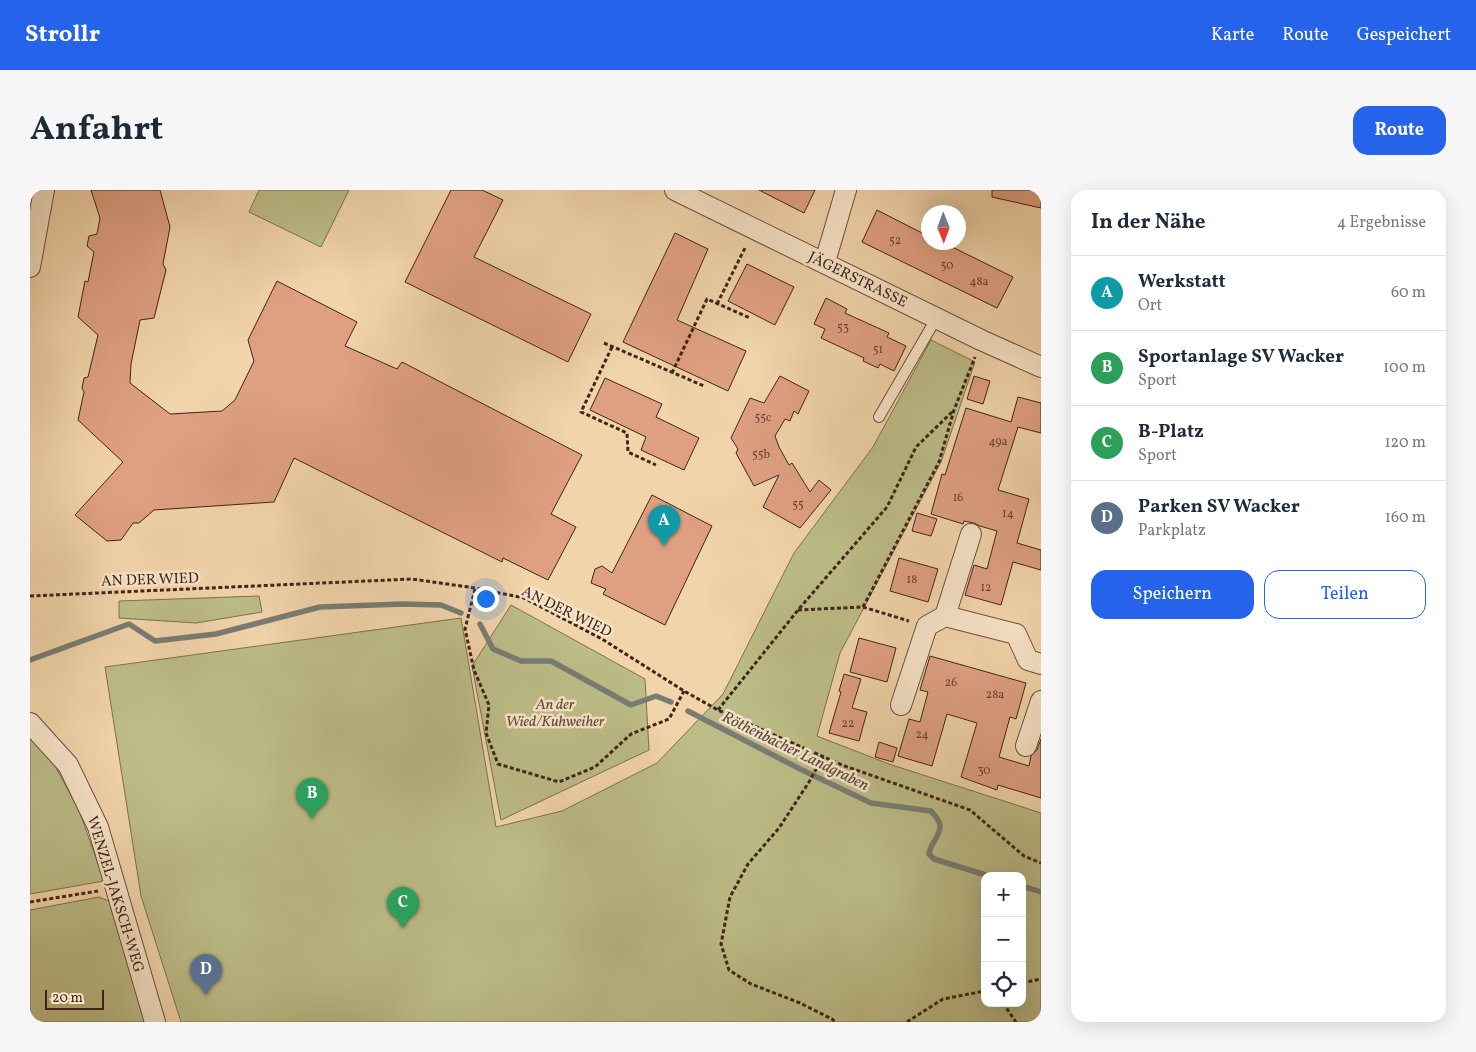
<!DOCTYPE html>
<html lang="de">
<head>
<meta charset="utf-8">
<style>
	:root { --surface:#fff; --page:#f6f6f7; --text:#1f2937; --muted:#747a83; --line:#e0e1e3; --accent:#2563eb }
	body { margin:0; font-family:Vollkorn,serif; background:var(--page); color:var(--text) }
	.controls { position:absolute; right:15px; bottom:15px; display:grid; overflow:hidden; border-radius:10px; box-shadow:0 5px 20px #0002 }
	.controls button { width:45px; height:45px; display:grid; place-items:center; padding:0; border:0; border-bottom:1px solid var(--line); background:var(--surface); color:var(--text); font:25px sans-serif }
	.compass { position:absolute; left:891px; top:15px; width:45px; height:45px; border-radius:50%; background:var(--surface); box-shadow:0 5px 20px #0002; rotate:179deg }
	.scale { position:absolute; left:15px; bottom:12px; width:59px; box-sizing:border-box; padding-left:5px; border:2px solid #402419; border-top:0; font-size:14px; line-height:18px; white-space:nowrap; color:#402419; -webkit-text-stroke:4px #f7e3c8; paint-order:stroke }
	.you { position:absolute; left:455px; top:408px; width:18px; height:18px; margin:-12px; border:4px solid #fff; border-radius:50%; background:#1a73e8; box-shadow:0 0 0 8px #1a73e833 }
	.badge { display:grid; place-items:center; width:32px; height:32px; border-radius:50%; background:var(--accent); color:#fff; font-size:16px; font-weight:700 }
	.pin { position:absolute; translate:-50% -41px; filter:drop-shadow(0 1px 2px #0008) }
	.pin::after { content:''; position:absolute; top:26px; width:18px; height:15px; background:inherit; clip-path:polygon(0 0,100% 0,50% 100%) }
	.list { margin:0; padding:0; list-style:none }
	h2 { display:flex; justify-content:space-between; align-items:center; height:65px; margin:0; padding:0 20px; font-size:21px }
	h2 small { font-size:16px; font-weight:400; color:var(--muted) }
	.list li { display:grid; grid-template-columns:32px 1fr auto; gap:15px; align-items:center; box-sizing:border-box; height:75px; padding:0 20px; border-top:1px solid var(--line) }
	.list b { display:block; font-size:19px; white-space:nowrap }
	.list p { margin:0; font-size:16px; white-space:nowrap; color:var(--muted) }
	.list em { font-size:16px; font-style:normal; color:var(--muted) }
	.actions { display:flex; gap:10px; padding:15px 20px }
	.actions a { flex:1; padding:11px 0; border:1px solid var(--accent); border-radius:15px; text-align:center; font-size:18px; color:var(--accent) }
	.actions .main { background:var(--accent); color:#fff }
	.icon { flex:none; width:28px; height:28px; fill:none; stroke:currentColor; stroke-width:2; stroke-linecap:round; stroke-linejoin:round }
	.map { position:relative; flex:none; width:1011px; height:832px; overflow:hidden; border-radius:15px }
	header { display:flex; align-items:center; gap:30px; box-sizing:border-box; height:70px; padding:0 25px; background:var(--accent); color:#fff }
	header strong { font-size:24px }
	nav { display:flex; gap:28px; margin-inline-start:auto; font-size:18px }
	.intro { display:flex; align-items:center; justify-content:space-between; box-sizing:border-box; height:120px; padding:0 30px }
	h1 { margin:0; font-size:35px }
	.button { padding:12px 22px; border-radius:15px; background:var(--accent); color:#fff; font-size:18px; font-weight:700 }
	main { display:flex; gap:30px; padding:0 30px }
	aside { flex:1; background:var(--surface); border-radius:15px; box-shadow:0 5px 20px #0002 }
	.map>svg:first-child { display:block }
	.green { fill:#bcbc87; stroke:#7e7050; fill-rule:evenodd }
	.lines { fill:none; stroke-linecap:round; stroke-linejoin:round }
	.stream { stroke:#787c74; stroke-width:5.5 }
	.building { fill:#dfa082; stroke:#402419 }
	.lane-casing { stroke:#6c503d; stroke-width:12 }
	.street-casing { stroke:#6c503d; stroke-width:22 }
	.path { stroke:#402419; stroke-width:3; stroke-dasharray:4 2.5; stroke-linecap:butt }
	.lane { stroke:#f7e3c8; stroke-width:10 }
	.street { stroke:#f7e3c8; stroke-width:20 }
	.labels { text-anchor:middle; stroke-width:5; stroke-linejoin:round; paint-order:stroke }
	.number-label { font-size:12px; fill:#684333 }
	.street-label { font-size:15px; fill:#402419; stroke:#f7e3c8 }
	.park-label { font-size:15px; font-style:italic; fill:#5f4a34; stroke:#f7e3c8 }
	.water-label { font-size:16px; font-style:italic; fill:#57493f; stroke:#f7e3c8 }
</style>
</head>
<body>
<header>
<strong>Strollr</strong>
<nav><a>Karte</a><a>Route</a><a>Gespeichert</a></nav>
</header>
<div class="intro"><h1>Anfahrt</h1><a class="button">Route</a></div>
<main>
<div class="map">
<svg width="1011" height="832" viewBox="0 0 1011 832">
	<rect width="100%" height="100%" fill="#f2d4aa"/>
	<filter id="stains"><feTurbulence type="fractalNoise" baseFrequency=".004" numOctaves="4"/><feColorMatrix values="0 0 0 0 .2 0 0 0 0 .09 0 0 0 0 .02 0 0 0 .5 -.17"/></filter>
	<radialGradient id="worn" r=".72"><stop offset=".6" stop-color="#630" stop-opacity="0"/><stop offset="1" stop-color="#630" stop-opacity=".3"/></radialGradient>
	<!-- green -->
	<g class="green">
		<polygon points="229,0 319,0 291,57 219,22"/>
		<path d="M 901,150 L 945,172 L 911,272 L 810,463 L 787,546 L 859,574 L 1011,623 L 1011,832 L 151,832 L 111,706 L 75,477 L 431,428 L 466,637 L 532,621 L 627,573 L 693,504 L 764,363 L 843,257 ZM 955,686 L 992,686 L 992,813 L 955,813 Z"/>
		<polygon points="229,406 232,422 166,433 89,428 89,411"/>
		<polygon points="481,415 615,489 619,560 471,630 442,476"/>
		<polygon points="0,545 25,576 49,620 74,691 0,704"/>
		<polygon points="69,707 79,711 116,832 0,832 0,720"/>
	</g>
	<g class="lines">
		<!-- stream -->
		<g class="stream">
			<polyline points="450,434 463,459 491,471 521,471 601,515 626,506 641,512"/>
			<polyline points="0,470 99,434 125,451 186,444 290,417 372,414 411,415 431,423"/>
			<path d="M 658,521 L 770,579 L 841,613 L 901,621 C 904,624 907,628 909,632 C 914,642 900,653 899,664 L 904,669 L 959,686"/>
			<polyline points="992,696 1011,702"/>
		</g>
	</g>
	<!-- building -->
	<g class="building">
		<polygon points="61,0 130,0 140,37 133,74 136,80 124,128 110,130 101,174 100,193 140,224 192,221 205,210 224,171 218,150 247,91 327,132 315,156 367,179 372,172 552,265 521,324 546,337 518,390 473,368 472,372 264,268 244,312 124,320 109,333 103,333 91,350 77,351 45,325 93,272 48,230 54,202 52,198 54,188 58,187 68,145 48,127 55,91 58,92 64,62 57,56 59,46 67,44 70,28"/>
		<polygon points="421,0 452,0 473,10 444,67 561,124 538,172 375,92"/>
		<polygon points="729,0 785,0 774,23"/>
		<polygon points="962,0 1011,0 1011,18 962,7"/>
		<polygon points="847,20 898,46 898,52 912,52 983,87 967,118 832,52"/>
		<polygon points="645,43 678,59 647,130 716,161 698,201 593,152"/>
		<polygon points="717,74 764,97 745,135 698,111"/>
		<polygon points="796,108 817,119 815,123 859,143 857,147 876,156 864,181 850,174 848,178 833,171 834,168 791,148 795,139 784,134"/>
		<polygon points="750,186 779,201 768,224 764,221 760,231 755,229 745,246 749,257 759,275 762,273 780,302 789,290 801,300 770,338 733,317 749,285 724,296 706,263 708,259 701,248 720,208 734,213"/>
		<polygon points="944,186 960,191 953,214 937,209"/>
		<polygon points="575,188 632,214 626,227 669,248 654,280 611,260 616,247 560,220"/>
		<polygon points="988,207 1011,213 1011,243 988,237 968,300 999,309 987,353 1011,360 1011,380 983,372 971,415 935,405 944,375 957,379 967,341 950,336 944,333 934,331 933,334 901,324 912,284 915,285 936,218 981,232"/>
		<polygon points="622,305 682,336 635,435 573,404 576,399 561,393 565,379 572,376 582,383"/>
		<polygon points="887,323 907,329 901,346 882,341"/>
		<polygon points="869,368 908,379 898,412 860,401"/>
		<polygon points="829,448 866,458 857,492 820,482"/>
		<polygon points="900,466 996,493 986,529 980,527 969,567 999,576 1001,566 1007,560 1011,549 1011,608 968,595 967,600 931,587 947,533 917,524 902,576 868,566 879,529 890,532 898,502 890,500"/>
		<polygon points="814,484 831,489 822,518 837,522 829,551 799,543 811,502 809,501"/>
		<polygon points="849,552 867,558 863,572 845,567"/>
	</g>
	<g class="lines">
		<defs>
			<polyline id="lane" points="849,227 907,127"/>
			<g id="street">
				<polyline points="645,0 951,150 1011,177"/>
				<polyline points="795,72 816,0"/>
				<polyline points="0,77 14,0"/>
				<polyline points="915,426 941,344"/>
				<polyline points="871,515 897,436 915,426 986,444 998,470 1011,474"/>
				<polyline points="0,533 38,575 68,637 125,832"/>
				<polyline points="996,556 1011,511"/>
			</g>
		</defs>
		<!-- lane casing -->
		<use href="#lane" class="lane-casing"/>
		<!-- street casing -->
		<use href="#street" class="street-casing"/>
		<!-- path -->
		<g class="path">
			<polyline points="687,114 716,56"/>
			<polyline points="574,153 674,196"/>
			<polyline points="582,157 551,222 597,243 598,262 626,275"/>
			<polyline points="642,183 677,109 720,128"/>
			<polyline points="445,399 435,439 444,480 459,515 456,543 468,574 529,592 565,577 601,544 639,529 654,501"/>
			<polyline points="0,406 382,389 445,398 494,408 572,449 654,501 688,520 812,575 940,620 994,666 1011,673"/>
			<polyline points="833,417 909,272 924,220 945,167"/>
			<polyline points="768,420 833,417 879,431"/>
			<polyline points="688,520 768,420 857,317 886,257 924,220"/>
			<polyline points="793,567 779,592 749,638 718,674 700,707 691,754 699,780 721,794 770,813 802,829 805,832"/>
			<polyline points="0,712 68,701"/>
			<polyline points="992,793 1011,789"/>
			<polyline points="973,813 986,832"/>
			<polyline points="877,832 913,809 955,801"/>
		</g>
		<!-- lane -->
		<use href="#lane" class="lane"/>
		<!-- street -->
		<use href="#street" class="street"/>
	</g>
	<g class="labels">
		<!-- number labels -->
		<g class="number-label">
			<text x="865" y="54">52</text>
			<text x="917" y="79">50</text>
			<text x="949" y="95">48a</text>
			<text x="813" y="141">53</text>
			<text x="848" y="163">51</text>
			<text x="733" y="231">55c</text>
			<text x="968" y="255">49a</text>
			<text x="731" y="268">55b</text>
			<text x="928" y="311">16</text>
			<text x="768" y="318">55</text>
			<text x="978" y="327">14</text>
			<text x="882" y="393">18</text>
			<text x="956" y="401">12</text>
			<text x="921" y="496">26</text>
			<text x="965" y="508">28a</text>
			<text x="818" y="537">22</text>
			<text x="892" y="548">24</text>
			<text x="954" y="584">30</text>
		</g>
		<!-- street labels -->
		<g class="street-label">
			<text transform="translate(828 89) rotate(26)" y="5">JÄGERSTRASSE</text>
			<text transform="translate(120 389) rotate(-2)" y="5">AN DER WIED</text>
			<text transform="translate(537 421) rotate(26)" y="5">AN DER WIED</text>
			<text transform="translate(86 704) rotate(73)" y="5">WENZEL-JAKSCH-WEG</text>
		</g>
		<!-- park labels -->
		<g class="park-label">
			<text x="525" y="519">An der<tspan x="525" dy="17">Wied/Kuhweiher</tspan></text>
		</g>
		<!-- water labels -->
		<g class="water-label">
			<text transform="translate(766 560) rotate(26)" y="6">Röthenbacher Landgraben</text>
		</g>
	</g>
	<rect width="100%" height="100%" filter="url(#stains)"/>
	<rect width="100%" height="100%" fill="url(#worn)"/>
</svg>
<div class="controls">
<button>+</button>
<button>−</button>
<button><svg class="icon" aria-label="locate" viewBox="0 0 24 24"><circle cx="12" cy="12" r="6"/><path d="M12 2v4M12 18v4M2 12h4M18 12h4"/></svg></button>
</div>
<svg class="compass" viewBox="-18 -18 36 36"><path d="M0-13l5 13h-10z" fill="#e53935"/><path d="M0 13l5-13h-10z" fill="#747a83"/></svg>
<div class="scale">20 m</div>
<div class="you"></div>
<div class="pin badge" style="left:634px;top:356px;background:#0f9aa8">A</div>
<div class="pin badge" style="left:282px;top:629px;background:#2e9e5b">B</div>
<div class="pin badge" style="left:373px;top:738px;background:#2e9e5b">C</div>
<div class="pin badge" style="left:176px;top:805px;background:#5c6f8a">D</div>
</div>
<aside>
<h2>In der Nähe<small>4 Ergebnisse</small></h2>
<ul class="list">
<li><span class="badge" style="background:#0f9aa8">A</span><div><b>Werkstatt</b><p>Ort</p></div><em>60 m</em></li>
<li><span class="badge" style="background:#2e9e5b">B</span><div><b>Sportanlage SV Wacker</b><p>Sport</p></div><em>100 m</em></li>
<li><span class="badge" style="background:#2e9e5b">C</span><div><b>B-Platz</b><p>Sport</p></div><em>120 m</em></li>
<li><span class="badge" style="background:#5c6f8a">D</span><div><b>Parken SV Wacker</b><p>Parkplatz</p></div><em>160 m</em></li>
</ul>
<div class="actions"><a class="main">Speichern</a><a>Teilen</a></div>
</aside>
</main>
</body>
</html>
